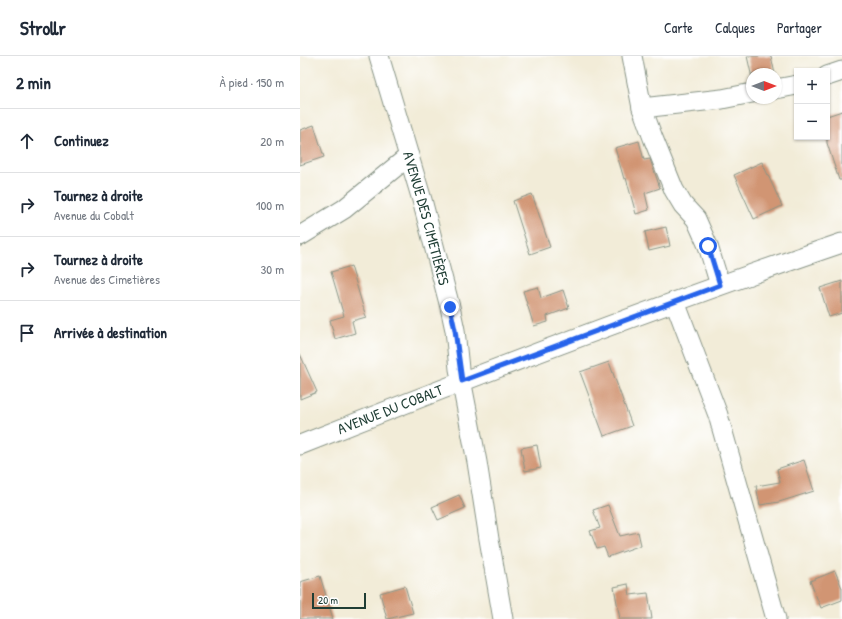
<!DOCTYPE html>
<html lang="fr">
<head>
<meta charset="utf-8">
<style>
	:root { --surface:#fff; --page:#f2f2f3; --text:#1f2937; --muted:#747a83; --line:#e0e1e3 }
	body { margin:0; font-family:"Patrick Hand",sans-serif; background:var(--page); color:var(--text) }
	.controls { position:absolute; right:12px; top:12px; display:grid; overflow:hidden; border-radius:0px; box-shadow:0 1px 3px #0004 }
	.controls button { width:36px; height:36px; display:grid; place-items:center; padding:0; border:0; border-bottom:1px solid var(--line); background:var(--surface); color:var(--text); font:20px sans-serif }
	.compass { position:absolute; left:446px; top:12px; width:36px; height:36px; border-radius:50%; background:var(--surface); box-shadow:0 1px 3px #0004; rotate:90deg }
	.scale { position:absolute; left:12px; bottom:10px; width:54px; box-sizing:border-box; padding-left:4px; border:2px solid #1f3d34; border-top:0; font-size:11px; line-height:14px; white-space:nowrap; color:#1f3d34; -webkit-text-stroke:3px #fff; paint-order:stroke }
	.stop { position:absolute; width:12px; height:12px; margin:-9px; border:3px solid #2563eb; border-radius:50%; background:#fff }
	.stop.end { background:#2563eb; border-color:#fff; box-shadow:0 1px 4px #0008 }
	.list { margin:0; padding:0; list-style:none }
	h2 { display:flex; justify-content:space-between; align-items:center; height:52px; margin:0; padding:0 16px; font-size:17px }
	h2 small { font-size:13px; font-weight:400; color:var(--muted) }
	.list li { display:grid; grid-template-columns:26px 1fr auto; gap:12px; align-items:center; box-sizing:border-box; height:64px; padding:0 16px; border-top:1px solid var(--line) }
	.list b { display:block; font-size:15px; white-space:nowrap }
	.list p { margin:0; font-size:13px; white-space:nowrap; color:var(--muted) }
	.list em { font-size:13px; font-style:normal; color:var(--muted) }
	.icon { flex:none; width:22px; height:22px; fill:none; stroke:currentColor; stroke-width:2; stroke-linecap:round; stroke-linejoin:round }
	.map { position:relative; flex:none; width:542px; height:563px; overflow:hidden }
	header { display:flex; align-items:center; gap:24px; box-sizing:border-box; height:56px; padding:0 20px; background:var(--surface); border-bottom:1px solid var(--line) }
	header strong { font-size:19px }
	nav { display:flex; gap:22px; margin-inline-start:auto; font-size:14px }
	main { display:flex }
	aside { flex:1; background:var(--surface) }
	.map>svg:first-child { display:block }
	.building { fill:#d19573 }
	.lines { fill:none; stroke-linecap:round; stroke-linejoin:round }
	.minor-casing { stroke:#889486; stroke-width:21 }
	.minor { stroke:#fff; stroke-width:19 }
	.route { stroke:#2563eb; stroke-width:5 }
	.labels { text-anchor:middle; stroke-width:3; stroke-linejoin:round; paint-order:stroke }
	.street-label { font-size:15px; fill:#1f3d34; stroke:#fff }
</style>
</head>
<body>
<header>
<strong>Strollr</strong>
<nav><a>Carte</a><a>Calques</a><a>Partager</a></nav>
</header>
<main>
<aside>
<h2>2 min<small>À pied · 150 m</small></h2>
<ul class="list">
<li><svg class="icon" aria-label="ahead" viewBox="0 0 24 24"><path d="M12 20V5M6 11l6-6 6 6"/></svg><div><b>Continuez</b></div><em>20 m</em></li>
<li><svg class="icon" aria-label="right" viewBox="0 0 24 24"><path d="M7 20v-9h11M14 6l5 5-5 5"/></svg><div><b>Tournez à droite</b><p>Avenue du Cobalt</p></div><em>100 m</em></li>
<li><svg class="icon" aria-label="right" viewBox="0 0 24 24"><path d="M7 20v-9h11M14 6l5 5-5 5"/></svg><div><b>Tournez à droite</b><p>Avenue des Cimetières</p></div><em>30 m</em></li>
<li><svg class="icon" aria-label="arrive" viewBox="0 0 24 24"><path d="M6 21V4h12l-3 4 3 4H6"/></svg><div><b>Arrivée à destination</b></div></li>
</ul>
</aside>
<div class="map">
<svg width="542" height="563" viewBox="0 0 542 563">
	<rect width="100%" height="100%" fill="#fff"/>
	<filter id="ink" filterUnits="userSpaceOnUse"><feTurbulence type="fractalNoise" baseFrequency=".025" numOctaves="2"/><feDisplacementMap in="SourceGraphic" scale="8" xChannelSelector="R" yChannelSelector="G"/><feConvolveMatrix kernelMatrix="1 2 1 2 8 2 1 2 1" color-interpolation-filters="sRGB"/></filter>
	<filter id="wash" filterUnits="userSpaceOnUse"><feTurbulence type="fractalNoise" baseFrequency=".012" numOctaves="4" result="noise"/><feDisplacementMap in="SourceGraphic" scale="16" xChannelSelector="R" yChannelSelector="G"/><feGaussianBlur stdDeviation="0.9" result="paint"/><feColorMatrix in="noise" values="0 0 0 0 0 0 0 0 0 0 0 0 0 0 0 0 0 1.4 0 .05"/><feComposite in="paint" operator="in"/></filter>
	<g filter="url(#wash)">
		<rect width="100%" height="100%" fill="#f2ecd8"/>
		<g id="blocks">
			<!-- building -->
			<g class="building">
				<polygon points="447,0 471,0 475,18 452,18 452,22"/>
				<polygon points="542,55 542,124 539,124 527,87 527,60"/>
				<polygon points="14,69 24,101 0,109 0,74"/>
				<polygon points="339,85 344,104 350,103 360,132 345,137 349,154 336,158 326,122 324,123 315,92"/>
				<polygon points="462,106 482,150 454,163 434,119"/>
				<polygon points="232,138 250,191 230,198 213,145"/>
				<polygon points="366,171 370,190 349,195 345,176"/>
				<polygon points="51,210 66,261 52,265 55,277 35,283 30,264 44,260 31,216"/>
				<polygon points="542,225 542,257 529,261 520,232"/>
				<polygon points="238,231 241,242 263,234 269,252 247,260 248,266 234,270 223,235"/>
				<polygon points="0,298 17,336 0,343"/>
				<polygon points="309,306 332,370 304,380 280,316"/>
				<polygon points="237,389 241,412 225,415 221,392"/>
				<polygon points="504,404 514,435 479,446 460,449 456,430 480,426 477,413"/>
				<polygon points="159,439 165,452 138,464 132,451"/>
				<polygon points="308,449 320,480 338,476 341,489 308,501 304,491 297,493 290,475 300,472 293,454"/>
				<polygon points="535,515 542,532 542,544 521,552 510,525"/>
				<polygon points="20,520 33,563 0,563 0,526"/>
				<polygon points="328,528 330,539 348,537 352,563 320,563 314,531"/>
				<polygon points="105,530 113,557 87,563 80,537"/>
			</g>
		</g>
	</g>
	<g filter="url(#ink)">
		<use href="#blocks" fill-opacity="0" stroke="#889486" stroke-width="1"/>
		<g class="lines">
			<defs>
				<g id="minor">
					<path id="s1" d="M 79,0 L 122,144 L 150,251 L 155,274 L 159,313 L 177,406 L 189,483 L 203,563"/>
					<polyline points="332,0 342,52 353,82 374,134 383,149 396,163 408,190 420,229"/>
					<polyline points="527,20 542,15"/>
					<polyline points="476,33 497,29"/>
					<polyline points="342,52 422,43 452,37"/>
					<polyline points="0,180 44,153 109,100"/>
					<polyline points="375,246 418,359 476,563"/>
					<path id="s2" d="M 0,389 C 179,318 359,249 542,187"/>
				</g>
			</defs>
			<!-- minor casing -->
			<use href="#minor" class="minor-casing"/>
			<!-- minor -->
			<use href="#minor" class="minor"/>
		</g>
	</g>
	<g class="lines" filter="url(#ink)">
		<!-- route -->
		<polyline class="route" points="150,251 155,274 162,325 420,229 408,190"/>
	</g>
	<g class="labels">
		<!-- street labels -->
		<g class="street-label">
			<text dy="5" stroke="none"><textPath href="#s1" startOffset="169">AVENUE DES CIMETIÈRES</textPath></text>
			<text dy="5" stroke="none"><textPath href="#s2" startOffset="97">AVENUE DU COBALT</textPath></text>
		</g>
	</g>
</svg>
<div class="controls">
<button>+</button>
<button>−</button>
</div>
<svg class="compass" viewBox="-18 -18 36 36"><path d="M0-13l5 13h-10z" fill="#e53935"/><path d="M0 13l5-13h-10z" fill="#747a83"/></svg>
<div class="scale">20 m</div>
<div class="stop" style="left:408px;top:190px"></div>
<div class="stop end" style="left:150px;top:251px"></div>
</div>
</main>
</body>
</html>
